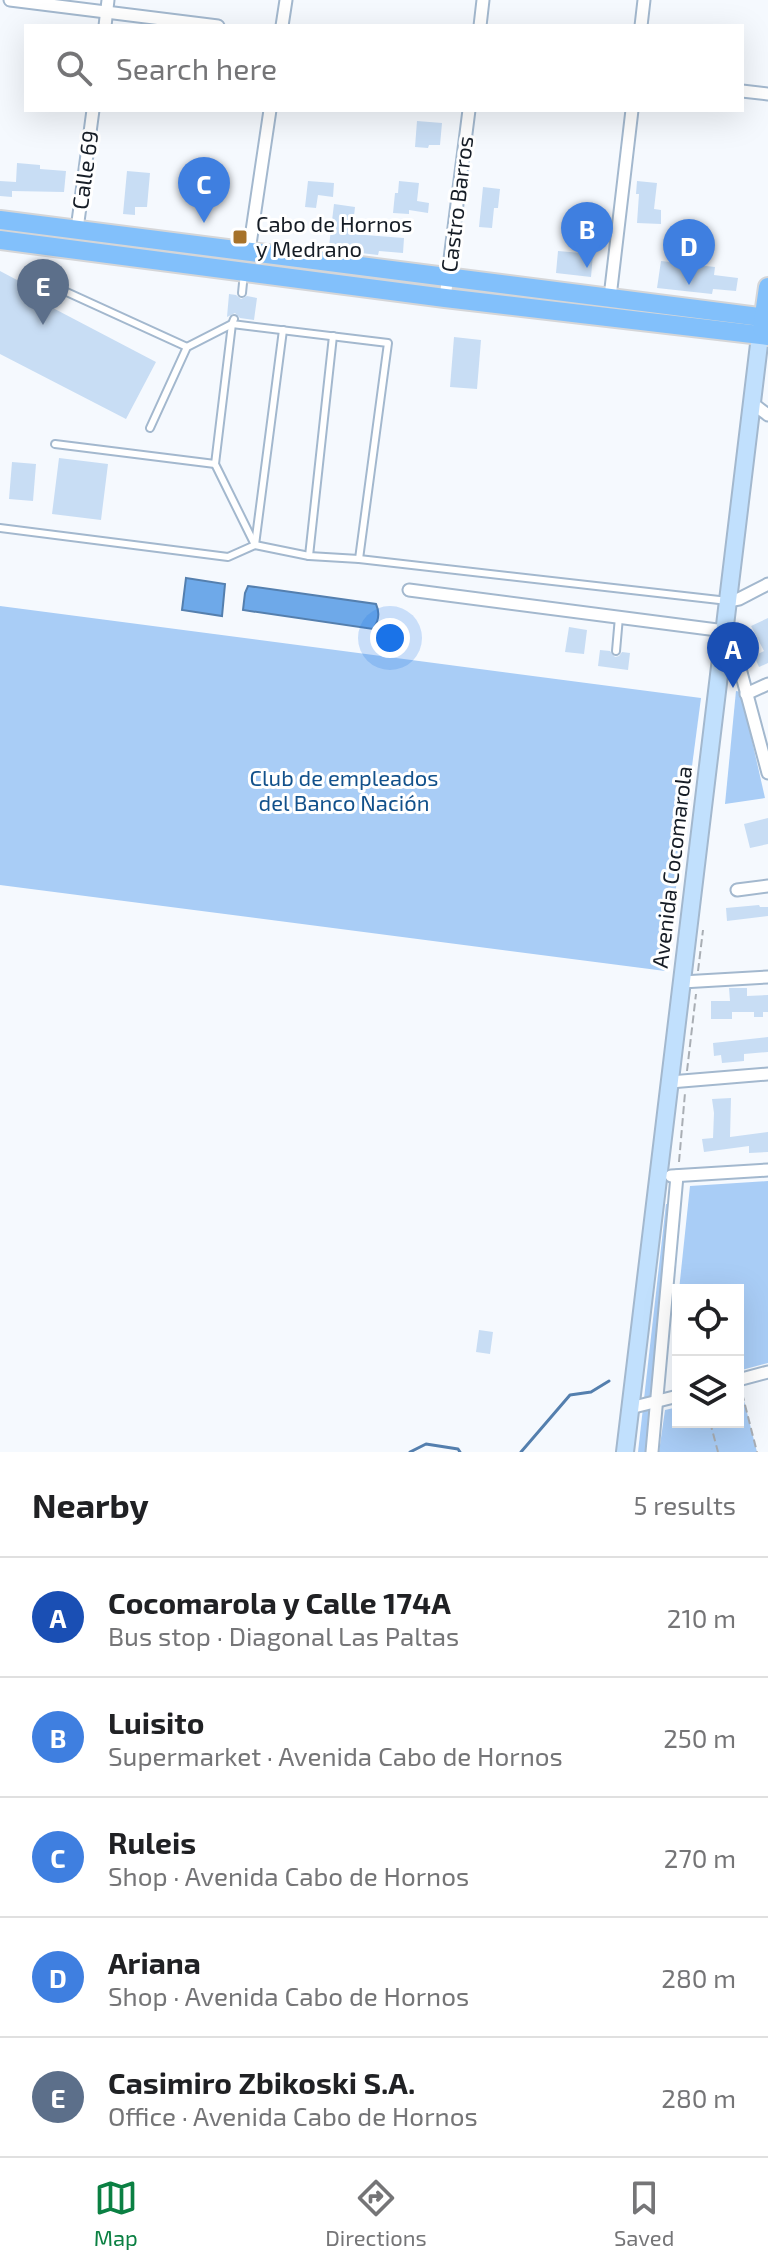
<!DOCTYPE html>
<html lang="en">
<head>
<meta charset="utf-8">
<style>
	:root { --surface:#fff; --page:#f6f6f6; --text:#202124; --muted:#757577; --line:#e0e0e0; --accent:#0b8043 }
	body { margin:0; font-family:"Exo 2",sans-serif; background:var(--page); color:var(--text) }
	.controls { position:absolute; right:24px; bottom:24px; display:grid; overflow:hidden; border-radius:0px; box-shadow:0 8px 32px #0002 }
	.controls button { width:72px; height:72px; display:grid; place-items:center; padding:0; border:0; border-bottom:2px solid var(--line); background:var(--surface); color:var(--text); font:40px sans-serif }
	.you { position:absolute; left:390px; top:638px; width:28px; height:28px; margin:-20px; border:6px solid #fff; border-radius:50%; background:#1a73e8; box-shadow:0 0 0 12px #1a73e833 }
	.badge { display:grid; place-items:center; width:52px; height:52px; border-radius:50%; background:var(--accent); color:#fff; font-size:26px; font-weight:700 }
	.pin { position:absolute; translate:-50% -66px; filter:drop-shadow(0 2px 4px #0008) }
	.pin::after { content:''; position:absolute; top:42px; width:28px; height:24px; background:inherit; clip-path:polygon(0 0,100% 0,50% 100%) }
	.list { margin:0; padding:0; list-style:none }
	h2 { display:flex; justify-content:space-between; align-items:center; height:104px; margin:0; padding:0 32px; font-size:34px }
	h2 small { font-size:26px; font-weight:400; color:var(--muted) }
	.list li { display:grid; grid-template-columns:52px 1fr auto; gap:24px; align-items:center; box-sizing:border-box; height:120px; padding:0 32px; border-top:2px solid var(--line) }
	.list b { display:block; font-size:30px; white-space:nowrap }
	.list p { margin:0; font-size:26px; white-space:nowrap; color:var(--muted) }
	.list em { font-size:26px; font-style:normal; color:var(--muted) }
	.icon { flex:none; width:44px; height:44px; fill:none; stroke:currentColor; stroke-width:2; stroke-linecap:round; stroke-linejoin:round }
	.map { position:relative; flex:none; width:768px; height:1452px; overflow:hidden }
	.search { position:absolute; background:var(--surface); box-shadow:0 8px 32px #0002; left:24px; right:24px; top:24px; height:88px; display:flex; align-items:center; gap:20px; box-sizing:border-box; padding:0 28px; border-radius:0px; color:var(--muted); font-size:30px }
	.sheet { height:704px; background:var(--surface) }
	nav { display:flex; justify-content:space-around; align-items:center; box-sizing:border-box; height:112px; border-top:2px solid var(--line); background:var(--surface); font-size:22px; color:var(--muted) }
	nav a { display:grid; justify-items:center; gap:4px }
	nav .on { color:var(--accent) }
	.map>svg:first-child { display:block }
	.green { fill:#a9cdf6 }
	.water { fill:#6ea9e9; stroke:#547fae; stroke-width:2 }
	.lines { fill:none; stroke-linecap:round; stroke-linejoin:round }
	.stream { stroke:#547fae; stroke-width:3 }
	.building { fill:#c8ddf4 }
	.lane-casing { stroke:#a3b8ce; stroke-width:10 }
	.street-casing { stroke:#a3b8ce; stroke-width:15 }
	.secondary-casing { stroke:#a3b8ce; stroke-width:20 }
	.primary-casing { stroke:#d5d6d8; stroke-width:22 }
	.path { stroke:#a9aeb4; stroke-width:2; stroke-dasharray:8 4; stroke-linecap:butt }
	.lane { stroke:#fff; stroke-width:6 }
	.street { stroke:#fff; stroke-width:11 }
	.secondary { stroke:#c1e0fd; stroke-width:16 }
	.primary { stroke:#82c0fb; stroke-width:18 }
	.poi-dot { fill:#a6722a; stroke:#fff; stroke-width:3 }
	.labels { text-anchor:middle; stroke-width:6; stroke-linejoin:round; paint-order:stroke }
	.street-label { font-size:22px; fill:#161d26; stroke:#fff }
	.poi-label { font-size:22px; fill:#161d26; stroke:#fff; text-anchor:start }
	.park-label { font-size:22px; fill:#12518b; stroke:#fff }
</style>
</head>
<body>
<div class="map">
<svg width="768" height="1452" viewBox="0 0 768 1452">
	<rect width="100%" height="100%" fill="#f5f9fe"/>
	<!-- green -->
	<g class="green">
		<polygon points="0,606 701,698 665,971 0,885"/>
		<polygon points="736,691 741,692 765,798 725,804"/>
		<polygon points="768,1181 768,1363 738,1371 738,1290 679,1290 690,1186"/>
		<polygon points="666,1204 674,1204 646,1452 638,1452"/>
		<polygon points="741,1389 757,1452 659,1452 665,1410 678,1407 678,1422 738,1422 738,1390"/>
	</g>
	<!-- water -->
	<g class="water">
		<polygon points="186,578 225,584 222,616 182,610"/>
		<path d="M 248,586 L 376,604 C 380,613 379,621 373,629 L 243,610 L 245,593 Z"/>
	</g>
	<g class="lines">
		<!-- stream -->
		<g class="stream">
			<polyline points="410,1452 426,1444 458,1449 460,1452"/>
			<polyline points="521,1452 570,1395 591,1392 609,1381"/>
		</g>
	</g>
	<!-- building -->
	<g class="building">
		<polygon points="417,121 442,123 440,145 429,145 428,148 415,147"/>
		<polygon points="17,163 40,165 40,169 66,171 64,192 12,191 12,197 0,196 0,181 16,182"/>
		<polygon points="127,171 150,173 147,207 135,207 135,215 123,214"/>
		<polygon points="308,181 334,183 333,197 318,195 316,208 305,207"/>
		<polygon points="399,181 419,183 417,201 429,203 428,213 409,210 409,214 393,213 395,193 398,193"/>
		<polygon points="637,181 657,183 654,209 661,210 661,224 637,223 639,194 636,194"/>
		<polygon points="483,187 500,189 498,208 494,208 492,228 479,227"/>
		<polygon points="334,204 355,207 352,234 404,238 403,253 379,251 378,255 352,252 353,248 329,246"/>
		<polygon points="558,251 593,254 591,277 556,273"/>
		<polygon points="661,261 715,267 714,275 738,278 736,291 713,289 712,294 657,288"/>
		<polygon points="0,271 34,289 30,296 156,362 126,419 0,354"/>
		<polygon points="229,294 236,295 241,299 247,296 257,298 254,320 240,318 235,313 227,317"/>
		<polygon points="454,337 481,340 477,389 450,387"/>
		<polygon points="59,458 108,464 101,520 52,514"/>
		<polygon points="12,462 36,464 33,501 9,499"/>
		<polygon points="768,618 768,663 759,667 754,656 764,651 751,626"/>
		<polygon points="569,627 587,630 584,654 565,652"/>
		<polygon points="600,650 610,651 615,657 619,656 622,652 630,653 628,670 598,666"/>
		<polygon points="768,818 768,844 750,848 744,824"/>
		<polygon points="759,905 760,907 768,907 768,916 727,921 726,908"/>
		<polygon points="729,988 747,988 747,996 768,995 768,1012 763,1012 763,1017 754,1017 754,1012 732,1012 732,1019 711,1019 711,1001 730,1001"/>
		<polygon points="768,1037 768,1052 744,1054 744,1061 722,1063 721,1055 714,1056 713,1043"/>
		<polygon points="731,1098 730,1137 768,1132 768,1152 749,1153 749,1146 704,1152 702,1139 713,1138 714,1113 712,1099"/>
		<polygon points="479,1330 493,1332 490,1354 476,1352"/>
	</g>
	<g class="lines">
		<defs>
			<g id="lane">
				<polyline points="60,289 187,347"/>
				<polyline points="242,293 244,273"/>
				<polyline points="234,319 232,324 215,464 255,545"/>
				<polyline points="150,428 187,347 232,324 388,343 359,559"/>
				<polyline points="55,444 215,464"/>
				<polyline points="0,528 228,557 255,545 309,556 359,559 728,601"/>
				<polyline points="255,545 283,330"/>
				<polyline points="309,556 333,336"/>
				<polyline points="616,651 619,617"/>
			</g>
			<g id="street">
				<polyline points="10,0 218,26"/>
				<polyline points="105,26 108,0"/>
				<polyline points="282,26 286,0"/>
				<polyline points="480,26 483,0"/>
				<polyline points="641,26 644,0"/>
				<polyline points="742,91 768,94"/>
				<polyline points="77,229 93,110"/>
				<polyline points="249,251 270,110"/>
				<polyline points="610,297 632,110"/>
				<polyline points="445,298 469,110"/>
				<polyline points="752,403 768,415"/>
				<polyline points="409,590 725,631 731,635 768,773"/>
				<polyline points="728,601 739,599 768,584"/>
				<polyline points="746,694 768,684"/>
				<polyline points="737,890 768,886"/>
				<polyline points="682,982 768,977"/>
				<polyline points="670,1082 768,1074"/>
				<polyline points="671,1176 768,1170"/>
				<polyline points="738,1380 768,1372"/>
				<polyline points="630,1408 678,1396"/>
				<polyline points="652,1452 677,1176"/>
			</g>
			<polyline id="secondary" points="625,1452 760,336"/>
			<g id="primary">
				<polyline points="0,220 768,318"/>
				<polyline points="0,240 445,298 768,336"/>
				<polyline points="762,329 768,287"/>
			</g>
		</defs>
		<!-- lane casing -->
		<use href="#lane" class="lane-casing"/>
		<!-- street casing -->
		<use href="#street" class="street-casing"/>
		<!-- secondary casing -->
		<use href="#secondary" class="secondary-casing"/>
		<!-- primary casing -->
		<use href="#primary" class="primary-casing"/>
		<!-- path -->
		<g class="path">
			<polyline points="698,971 703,930"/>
			<polyline points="687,1071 696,994"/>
			<polyline points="679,1162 685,1093"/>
			<polyline points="742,1393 757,1452"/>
			<polyline points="710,1422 718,1452"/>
		</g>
		<!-- lane -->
		<use href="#lane" class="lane"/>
		<!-- street -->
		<use href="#street" class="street"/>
		<!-- secondary -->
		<use href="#secondary" class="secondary"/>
		<!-- primary -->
		<use href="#primary" class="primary"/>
	</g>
	<!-- markers -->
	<rect class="poi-dot" x="232" y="229" width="16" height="16" rx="4"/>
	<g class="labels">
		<!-- street labels -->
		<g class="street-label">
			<text transform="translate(85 170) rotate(-82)" y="8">Calle 69</text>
			<text transform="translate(457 204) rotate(-83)" y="8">Castro Barros</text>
			<text transform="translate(672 867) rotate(-83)" y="8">Avenida Cocomarola</text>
		</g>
		<!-- poi labels -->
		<g class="poi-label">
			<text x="256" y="232">Cabo de Hornos<tspan x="256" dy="25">y Medrano</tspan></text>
		</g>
		<!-- park labels -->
		<g class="park-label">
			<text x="344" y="786">Club de empleados<tspan x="344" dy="25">del Banco Nación</tspan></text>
		</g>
	</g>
</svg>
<div class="controls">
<button><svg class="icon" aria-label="locate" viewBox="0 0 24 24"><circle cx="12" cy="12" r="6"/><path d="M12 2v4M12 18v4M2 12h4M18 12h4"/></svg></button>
<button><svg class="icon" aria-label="layers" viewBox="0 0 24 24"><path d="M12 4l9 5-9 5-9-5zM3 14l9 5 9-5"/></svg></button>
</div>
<div class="you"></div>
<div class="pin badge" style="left:733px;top:688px;background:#1a4fb4">A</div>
<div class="pin badge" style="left:587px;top:268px;background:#3f7fe0">B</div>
<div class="pin badge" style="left:204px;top:223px;background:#3f7fe0">C</div>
<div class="pin badge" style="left:689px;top:285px;background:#3f7fe0">D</div>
<div class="pin badge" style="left:43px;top:325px;background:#5c6f8a">E</div>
<div class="search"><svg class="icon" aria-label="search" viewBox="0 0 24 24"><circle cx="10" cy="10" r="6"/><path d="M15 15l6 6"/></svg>Search here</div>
</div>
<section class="sheet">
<h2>Nearby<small>5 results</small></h2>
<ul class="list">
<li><span class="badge" style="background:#1a4fb4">A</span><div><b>Cocomarola y Calle 174A</b><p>Bus stop · Diagonal Las Paltas</p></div><em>210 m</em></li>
<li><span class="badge" style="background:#3f7fe0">B</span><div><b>Luisito</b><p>Supermarket · Avenida Cabo de Hornos</p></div><em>250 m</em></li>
<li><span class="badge" style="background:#3f7fe0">C</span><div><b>Ruleis</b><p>Shop · Avenida Cabo de Hornos</p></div><em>270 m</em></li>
<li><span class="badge" style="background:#3f7fe0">D</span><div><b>Ariana</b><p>Shop · Avenida Cabo de Hornos</p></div><em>280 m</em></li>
<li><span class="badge" style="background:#5c6f8a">E</span><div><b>Casimiro Zbikoski S.A.</b><p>Office · Avenida Cabo de Hornos</p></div><em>280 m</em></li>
</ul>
</section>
<nav>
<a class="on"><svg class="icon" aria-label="map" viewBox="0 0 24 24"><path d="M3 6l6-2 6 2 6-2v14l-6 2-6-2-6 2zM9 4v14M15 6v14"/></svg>Map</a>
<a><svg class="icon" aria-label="directions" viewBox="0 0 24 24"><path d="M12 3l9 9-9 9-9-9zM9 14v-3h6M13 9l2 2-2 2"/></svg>Directions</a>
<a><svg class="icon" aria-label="saved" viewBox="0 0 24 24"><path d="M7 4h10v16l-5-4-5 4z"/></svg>Saved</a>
</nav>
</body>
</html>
